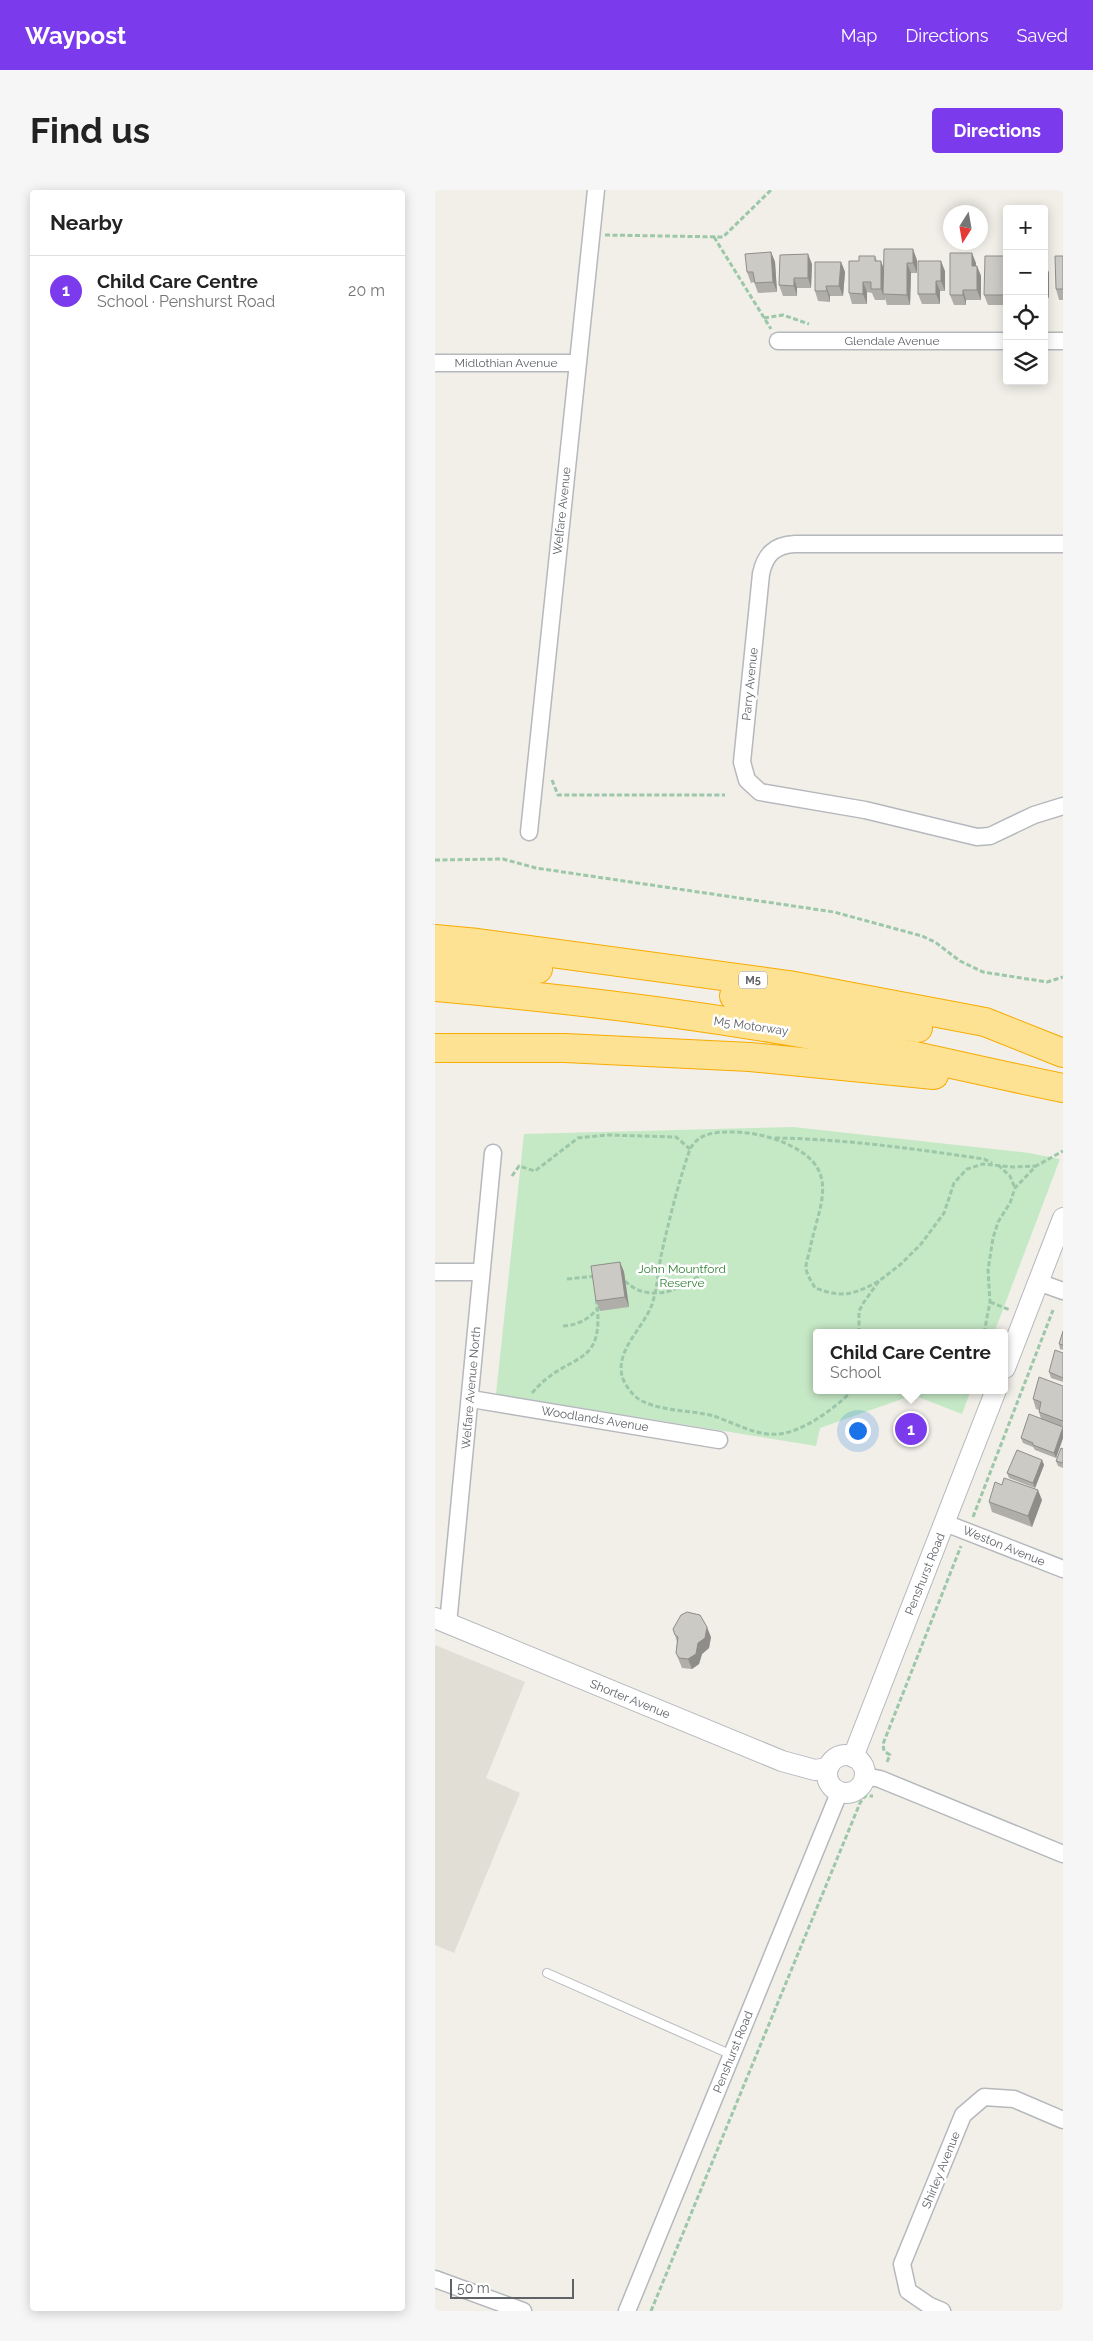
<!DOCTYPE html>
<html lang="en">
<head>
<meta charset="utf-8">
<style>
	:root { --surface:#fff; --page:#f6f6f6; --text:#222; --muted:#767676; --line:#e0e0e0; --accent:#7c3aed }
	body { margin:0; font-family:Raleway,sans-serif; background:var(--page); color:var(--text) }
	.controls { position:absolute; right:15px; top:15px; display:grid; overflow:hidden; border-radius:5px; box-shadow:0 2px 12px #0003 }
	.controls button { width:45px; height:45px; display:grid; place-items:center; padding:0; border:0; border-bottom:1px solid var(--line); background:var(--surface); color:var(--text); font:25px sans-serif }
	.compass { position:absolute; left:508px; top:15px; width:45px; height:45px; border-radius:50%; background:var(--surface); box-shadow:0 2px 12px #0003; rotate:191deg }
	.scale { position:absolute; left:15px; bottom:12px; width:124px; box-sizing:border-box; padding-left:5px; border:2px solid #5f6368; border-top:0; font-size:14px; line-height:18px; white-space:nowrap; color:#5f6368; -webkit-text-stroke:4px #fff; paint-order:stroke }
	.you { position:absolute; left:422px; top:1240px; width:18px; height:18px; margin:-12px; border:4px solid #fff; border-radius:50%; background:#1a73e8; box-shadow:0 0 0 8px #1a73e833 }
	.badge { display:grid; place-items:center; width:32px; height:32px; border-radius:50%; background:var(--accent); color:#fff; font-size:16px; font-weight:700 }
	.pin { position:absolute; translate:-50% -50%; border:2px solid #fff; box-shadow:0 1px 5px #0006 }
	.popup { position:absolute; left:378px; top:1139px; width:195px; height:65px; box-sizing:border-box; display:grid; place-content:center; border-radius:5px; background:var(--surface); filter:drop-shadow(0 1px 4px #0005); font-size:16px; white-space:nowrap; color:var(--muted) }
	.popup b { font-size:19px; color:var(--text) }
	.popup::after { content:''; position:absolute; left:50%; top:100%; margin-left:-10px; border:10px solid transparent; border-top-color:var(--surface) }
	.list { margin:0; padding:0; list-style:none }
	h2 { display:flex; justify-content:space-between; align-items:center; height:65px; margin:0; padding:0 20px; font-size:21px }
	h2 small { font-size:16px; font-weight:400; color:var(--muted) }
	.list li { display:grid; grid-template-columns:32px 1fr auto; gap:15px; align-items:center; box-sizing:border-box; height:70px; padding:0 20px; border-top:1px solid var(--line) }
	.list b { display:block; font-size:19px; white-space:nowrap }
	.list p { margin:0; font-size:16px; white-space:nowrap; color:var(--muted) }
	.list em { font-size:16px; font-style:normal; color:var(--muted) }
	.icon { flex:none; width:28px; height:28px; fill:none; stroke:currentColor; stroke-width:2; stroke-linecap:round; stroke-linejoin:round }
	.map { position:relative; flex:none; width:628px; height:2121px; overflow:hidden; border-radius:5px }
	header { display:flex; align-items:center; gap:30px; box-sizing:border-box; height:70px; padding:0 25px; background:var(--accent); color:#fff }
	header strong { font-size:24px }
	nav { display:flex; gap:28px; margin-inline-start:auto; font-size:18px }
	.intro { display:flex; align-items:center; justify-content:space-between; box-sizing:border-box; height:120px; padding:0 30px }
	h1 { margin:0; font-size:35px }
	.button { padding:12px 22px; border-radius:5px; background:var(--accent); color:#fff; font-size:18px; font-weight:700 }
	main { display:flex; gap:30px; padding:0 30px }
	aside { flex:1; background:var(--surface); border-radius:5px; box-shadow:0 2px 12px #0003 }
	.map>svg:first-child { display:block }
	.education { fill:#e1ded6 }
	.green { fill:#c5e8c5 }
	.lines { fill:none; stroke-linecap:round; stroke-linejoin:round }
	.service-casing { stroke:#b5b8bc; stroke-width:10 }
	.minor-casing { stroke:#b5b8bc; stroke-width:19 }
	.tertiary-casing { stroke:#b5b8bc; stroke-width:22 }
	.motorway-casing { stroke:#f9ab00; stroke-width:30 }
	.path { stroke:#9cc7a9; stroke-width:3; stroke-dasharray:5 2.5; stroke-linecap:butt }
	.service { stroke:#fff; stroke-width:8 }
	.minor { stroke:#fff; stroke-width:16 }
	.tertiary { stroke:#fff; stroke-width:20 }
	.motorway { stroke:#fde293; stroke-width:28 }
	.wall { fill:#afaea9 }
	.shaded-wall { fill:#8f8d8a }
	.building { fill:#cccac5; stroke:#8f8d8a }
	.labels { text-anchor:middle; stroke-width:5; stroke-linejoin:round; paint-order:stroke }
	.shield { fill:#fff; stroke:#8f9295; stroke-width:1 }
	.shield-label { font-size:11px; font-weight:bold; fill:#5f6368 }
	.street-label { font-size:12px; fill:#5f6368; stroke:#fff }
	.park-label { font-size:12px; fill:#348238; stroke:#fff }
</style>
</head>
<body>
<header>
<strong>Waypost</strong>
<nav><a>Map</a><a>Directions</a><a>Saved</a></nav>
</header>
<div class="intro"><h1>Find us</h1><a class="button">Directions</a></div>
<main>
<aside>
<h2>Nearby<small></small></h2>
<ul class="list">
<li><span class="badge">1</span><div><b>Child Care Centre</b><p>School · Penshurst Road</p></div><em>20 m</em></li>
</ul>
</aside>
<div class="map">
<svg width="628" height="2121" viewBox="0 0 628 2121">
	<rect width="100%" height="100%" fill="#f1efe8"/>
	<!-- education -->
	<polygon class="education" points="0,1455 90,1492 51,1588 85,1603 19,1763 0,1755"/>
	<!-- green -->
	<polygon class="green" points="358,937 594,963 625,969 559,1143 382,1143 382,1200 536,1200 527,1224 478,1205 385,1238 381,1256 61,1204 89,944"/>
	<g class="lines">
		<defs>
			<polyline id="service" points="112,1783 297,1865"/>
			<g id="minor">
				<polyline points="343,151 572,151"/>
				<polyline points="609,151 628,151"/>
				<polyline points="0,173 142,173"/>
				<path d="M 628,354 L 360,354 C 339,355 330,365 326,384 L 307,572 L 312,590 L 325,602 L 430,620 L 542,647 L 555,646 L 599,625 L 628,616"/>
				<polyline points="94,642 161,0"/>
				<polyline points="0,1082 46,1082"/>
				<polyline points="603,1092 628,1101"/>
				<polyline points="36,1209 284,1250"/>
				<polyline points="510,1333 628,1379"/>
				<polyline points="13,1434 58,963"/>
				<polyline points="430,1586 445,1589 628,1664"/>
				<polyline points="0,2089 88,2121"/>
				<polyline points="192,2121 404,1603"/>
				<polyline points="507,2121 495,2116 473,2101 467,2074 528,1925 549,1907 579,1909 628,1930"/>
			</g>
			<g id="tertiary">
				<polyline points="570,1178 628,1028"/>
				<polyline points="0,1428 347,1571 380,1580 393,1578"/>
				<circle cx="411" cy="1584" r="19"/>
				<polyline points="418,1567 561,1200"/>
			</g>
			<g id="motorway">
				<polyline points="0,749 43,753 354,795 550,832 628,863"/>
				<polyline points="0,770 103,779"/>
				<path d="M 0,797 C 126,808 252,823 376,845 C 460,860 544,881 628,898"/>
				<polyline points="299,806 483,838"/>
				<polyline points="0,858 130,858 315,867 499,885"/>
			</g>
		</defs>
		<!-- service casing -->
		<use href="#service" class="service-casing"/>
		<!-- minor casing -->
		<use href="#minor" class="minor-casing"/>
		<!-- tertiary casing -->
		<use href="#tertiary" class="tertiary-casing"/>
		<!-- motorway casing -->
		<use href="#motorway" class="motorway-casing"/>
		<!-- path -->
		<g class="path">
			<polyline points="170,45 288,47 336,0"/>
			<polyline points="279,47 336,139"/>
			<polyline points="329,128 348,125 374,134"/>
			<polyline points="117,590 123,605 290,605"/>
			<polyline points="0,670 68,669 101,678 399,722 487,746 500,752 525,771 548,782 612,792 628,787"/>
			<path d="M 340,948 C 410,949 480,959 549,969 L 557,973"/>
			<polyline points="563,975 575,986 580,998"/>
			<polyline points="77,986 84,976 100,981 143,948 173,945 241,947 255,959"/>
			<polyline points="132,1089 161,1086"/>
			<path d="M 190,1091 C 215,1116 256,1098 276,1074"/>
			<polyline points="555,1112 575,1120"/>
			<path d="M 128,1136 C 142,1135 153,1130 162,1119"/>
			<polyline points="424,1143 424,1121 429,1112 444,1091 466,1074 486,1054 509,1023 519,993 532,979 548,974 578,977 601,976"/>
			<polyline points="549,1143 555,1112 553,1080 558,1048 563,1032 575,1013 580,998 601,976 628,961"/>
			<path d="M 418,1200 C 400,1218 370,1241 344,1244 C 321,1247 297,1231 275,1225 C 252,1220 225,1221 205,1210 C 198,1206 189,1194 187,1186 C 181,1160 207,1139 216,1117 C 222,1102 223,1082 226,1066 C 234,1030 243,994 255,959 C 264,943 279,942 297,942 C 317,942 339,947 356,956 C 407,981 383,1017 375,1059 C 374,1064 371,1072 371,1077 C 371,1084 377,1092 380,1098 C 408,1108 418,1105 444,1091"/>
			<path d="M 97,1203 C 134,1159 172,1182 161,1107"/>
			<polyline points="538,1327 618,1120"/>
			<polyline points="452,1572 455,1565 449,1561 448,1554 526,1356"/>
			<polyline points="216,2121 425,1613 430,1606 438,1606"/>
		</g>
		<!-- service -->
		<use href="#service" class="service"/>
		<!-- minor -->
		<use href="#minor" class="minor"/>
		<!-- tertiary -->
		<use href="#tertiary" class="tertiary"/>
		<!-- motorway -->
		<use href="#motorway" class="motorway"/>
	</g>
	<!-- wall -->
	<g class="wall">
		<polygon points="336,62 340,72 342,102 323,103 319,92 316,93 312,82"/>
		<polygon points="440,66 442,71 449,79 482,70 482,83 476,83 475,115 452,115 450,108 450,110 440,110 437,103 432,102 432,114 417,114 414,103 424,71"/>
		<polygon points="572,66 572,115 553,115 549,105"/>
		<polygon points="628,66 628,110 624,110 621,99"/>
		<polygon points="406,72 410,82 408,106 395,106 395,112 383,111 380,101"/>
		<polygon points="541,73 541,76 542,76 546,86 546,110 531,110 531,115 519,115 515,105"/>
		<polygon points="609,73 610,73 614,83 614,108 609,108"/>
		<polygon points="377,74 376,98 362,98 362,106 348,106 344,95"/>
		<polygon points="510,81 510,101 505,101 505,114 487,114 483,104"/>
		<polygon points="185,1072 189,1082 194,1117 165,1121 161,1111"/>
		<polygon points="628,1141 628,1160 625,1159 624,1154"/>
		<polygon points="628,1163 628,1192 616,1188 614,1182"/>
		<polygon points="628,1196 628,1248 621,1268 600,1260 598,1257 588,1253 586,1248 606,1229 604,1222 604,1220 601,1219 598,1209"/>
		<polygon points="628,1259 628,1278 623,1276 621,1271"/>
		<polygon points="607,1270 609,1275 600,1298 574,1288 572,1283"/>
		<polygon points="607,1310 597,1337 557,1322 554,1312"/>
		<polygon points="240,1445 276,1447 274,1458 267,1464 264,1474 257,1479 247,1478 241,1463 242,1452"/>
	</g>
	<!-- shaded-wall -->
	<g class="shaded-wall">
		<polygon points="478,59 482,70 482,83 478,73"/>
		<polygon points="336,62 340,72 342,102 338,92"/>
		<polygon points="537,63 541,73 541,86 537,76"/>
		<polygon points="373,64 377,74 376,98 373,88"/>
		<polygon points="446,71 450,82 448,104 450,110 446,99"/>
		<polygon points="506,71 510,81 510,101 506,91"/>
		<polygon points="406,72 410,82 408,106 404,96"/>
		<polygon points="472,73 476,83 475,115 472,105"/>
		<polygon points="610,73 614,83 614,108 610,97"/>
		<polygon points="542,76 546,86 546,110 542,100"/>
		<polygon points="359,88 362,98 362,106 359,96"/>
		<polygon points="501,91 505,101 505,114 501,104"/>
		<polygon points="428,92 432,102 432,114 428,104"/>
		<polygon points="391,96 395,106 395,112 392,101"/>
		<polygon points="528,100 531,110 531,115 528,105"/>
		<polygon points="185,1072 189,1082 194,1117 190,1107"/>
		<polygon points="628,1238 628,1248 621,1268 619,1263"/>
		<polygon points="607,1270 609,1275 600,1298 598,1293"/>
		<polygon points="603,1300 607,1310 597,1337 593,1326"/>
		<polygon points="272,1437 276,1447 274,1458 267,1464 264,1474 257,1479 253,1469"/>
	</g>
	<!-- building -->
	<g class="building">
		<polygon points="449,59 478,59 478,73 472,73 472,105 448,104"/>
		<polygon points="336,62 338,92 320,93 318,82 312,82 310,64"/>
		<polygon points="515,63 537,63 537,76 542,76 542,100 528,100 528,105 515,105"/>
		<polygon points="373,64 373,88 359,88 359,96 344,95 345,65"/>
		<polygon points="424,66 440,66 440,71 446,71 446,99 436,99 436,92 428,92 428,104 414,103 414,71 424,71"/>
		<polygon points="550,66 572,66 572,105 549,105"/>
		<polygon points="620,66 628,66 628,99 621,99"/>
		<polygon points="483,71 506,71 506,91 501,91 501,104 483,104"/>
		<polygon points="380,72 406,72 404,96 391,96 392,101 380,101"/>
		<rect x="609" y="73" width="1" height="24"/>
		<polygon points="185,1072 190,1107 161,1111 156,1076"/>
		<polygon points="628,1141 628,1155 624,1154"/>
		<polygon points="620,1160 628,1163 628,1188 614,1182"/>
		<polygon points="604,1187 628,1196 628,1231 604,1222 606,1212 598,1209"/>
		<polygon points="594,1224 628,1237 619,1263 598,1255 598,1253 586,1248"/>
		<polygon points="626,1258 628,1259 628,1273 621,1271"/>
		<polygon points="582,1260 607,1270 598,1293 572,1283"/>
		<polygon points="569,1288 603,1300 593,1326 554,1312 560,1292 567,1295"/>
		<polygon points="252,1422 265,1425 272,1437 270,1448 263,1453 261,1464 253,1469 244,1468 241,1463 243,1447 240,1445 238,1439 246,1425"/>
	</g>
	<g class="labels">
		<!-- shield labels -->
		<rect class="shield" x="304" y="781.5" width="28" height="17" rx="4"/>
		<g class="shield-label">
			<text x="318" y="794">M5</text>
		</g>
		<!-- street labels -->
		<g class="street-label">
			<text x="457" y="155">Glendale Avenue</text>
			<text x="71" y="177">Midlothian Avenue</text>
			<text transform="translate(127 321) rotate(-84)" y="4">Welfare Avenue</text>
			<text transform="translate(315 494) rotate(-84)" y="4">Parry Avenue</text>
			<text transform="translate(316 836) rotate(8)" y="4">M5 Motorway</text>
			<text transform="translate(36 1198) rotate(-85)" y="4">Welfare Avenue North</text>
			<text transform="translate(160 1229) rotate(9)" y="4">Woodlands Avenue</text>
			<text transform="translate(569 1356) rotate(22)" y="4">Weston Avenue</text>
			<text transform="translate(490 1384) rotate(-68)" y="4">Penshurst Road</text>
			<text transform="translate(195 1509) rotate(22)" y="4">Shorter Avenue</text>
			<text transform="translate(298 1862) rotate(-68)" y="4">Penshurst Road</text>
			<text transform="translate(506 1980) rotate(-68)" y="4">Shirley Avenue</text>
		</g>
		<!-- park labels -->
		<g class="park-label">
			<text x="247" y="1083">John Mountford<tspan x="247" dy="14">Reserve</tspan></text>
		</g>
	</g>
</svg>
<div class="controls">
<button>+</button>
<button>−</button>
<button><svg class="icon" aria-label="locate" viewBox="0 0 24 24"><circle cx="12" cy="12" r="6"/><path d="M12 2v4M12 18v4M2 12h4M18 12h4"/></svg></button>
<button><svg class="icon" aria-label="layers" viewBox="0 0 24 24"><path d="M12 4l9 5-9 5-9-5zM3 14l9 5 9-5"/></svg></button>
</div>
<svg class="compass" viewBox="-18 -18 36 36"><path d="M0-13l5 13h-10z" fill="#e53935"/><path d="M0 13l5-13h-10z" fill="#767676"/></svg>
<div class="scale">50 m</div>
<div class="you"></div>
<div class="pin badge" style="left:476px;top:1239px">1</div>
<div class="popup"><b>Child Care Centre</b>School</div>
</div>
</main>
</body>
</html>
